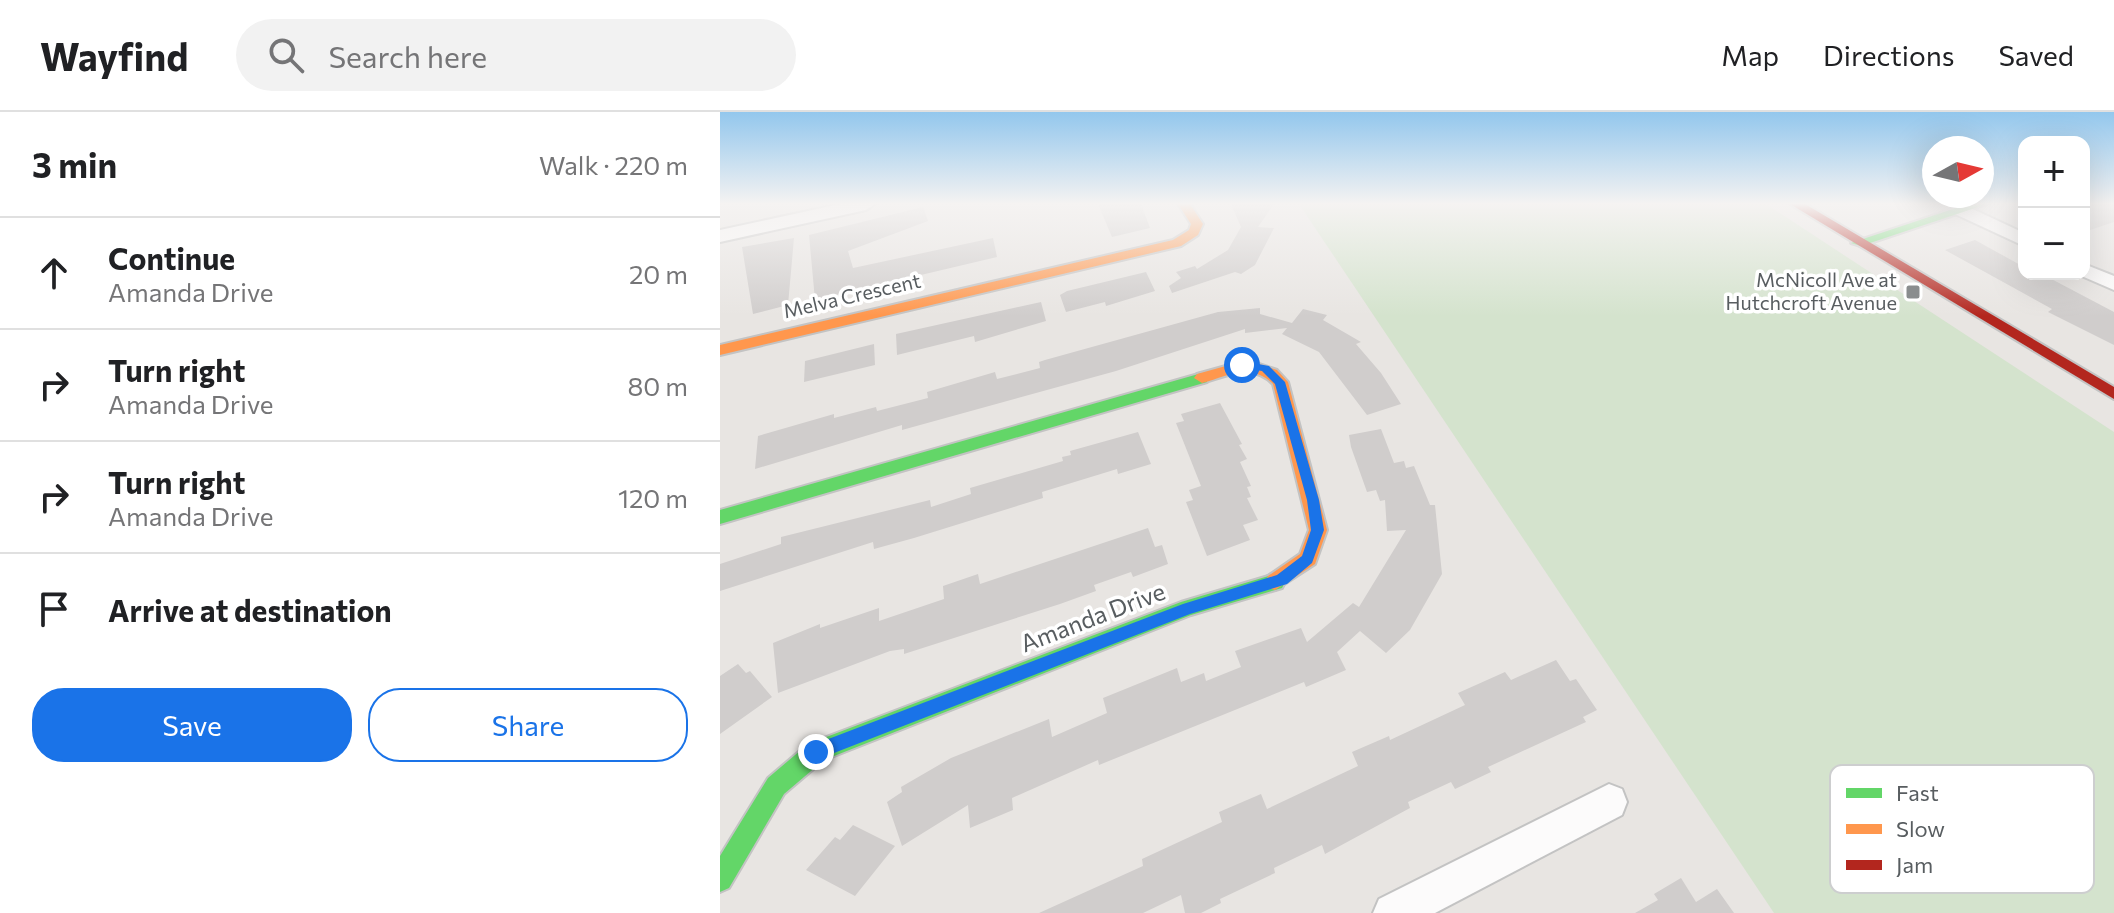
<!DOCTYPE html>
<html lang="en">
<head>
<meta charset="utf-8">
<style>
	:root { --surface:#fff; --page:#f2f2f2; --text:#202124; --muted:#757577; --line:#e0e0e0; --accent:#1a73e8 }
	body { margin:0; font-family:Commissioner,sans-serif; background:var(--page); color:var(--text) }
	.controls { position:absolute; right:24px; top:24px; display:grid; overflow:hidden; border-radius:16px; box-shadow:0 8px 32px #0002 }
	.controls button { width:72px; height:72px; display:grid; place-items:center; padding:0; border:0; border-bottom:2px solid var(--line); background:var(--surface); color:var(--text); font:40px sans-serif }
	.compass { position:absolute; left:1202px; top:24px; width:72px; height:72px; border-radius:50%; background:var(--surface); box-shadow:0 8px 32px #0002; rotate:82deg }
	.stop { position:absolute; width:24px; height:24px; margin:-18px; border:6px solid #1a73e8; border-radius:50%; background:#fff }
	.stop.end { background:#1a73e8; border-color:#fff; box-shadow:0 2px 8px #0008 }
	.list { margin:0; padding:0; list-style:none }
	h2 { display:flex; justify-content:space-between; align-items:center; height:104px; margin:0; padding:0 32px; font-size:34px }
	h2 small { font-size:26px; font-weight:400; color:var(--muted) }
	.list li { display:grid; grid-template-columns:52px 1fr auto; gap:24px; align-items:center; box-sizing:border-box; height:112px; padding:0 32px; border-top:2px solid var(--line) }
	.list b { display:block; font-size:30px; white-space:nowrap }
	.list p { margin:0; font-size:26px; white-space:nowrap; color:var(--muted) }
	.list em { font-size:26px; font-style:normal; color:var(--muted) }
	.actions { display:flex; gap:16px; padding:24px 32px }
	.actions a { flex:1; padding:18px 0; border:2px solid var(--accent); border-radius:32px; text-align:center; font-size:28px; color:var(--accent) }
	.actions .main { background:var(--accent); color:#fff }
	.icon { flex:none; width:44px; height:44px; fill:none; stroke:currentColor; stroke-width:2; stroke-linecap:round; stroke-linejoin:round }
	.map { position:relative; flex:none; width:1394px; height:801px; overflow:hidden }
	header { display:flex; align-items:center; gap:48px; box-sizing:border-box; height:112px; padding:0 40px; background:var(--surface); border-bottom:2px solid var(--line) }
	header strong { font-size:38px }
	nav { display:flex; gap:44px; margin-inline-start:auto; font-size:28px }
	.search { width:560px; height:72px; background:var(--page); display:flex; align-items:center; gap:20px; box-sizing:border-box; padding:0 28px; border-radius:44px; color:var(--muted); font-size:30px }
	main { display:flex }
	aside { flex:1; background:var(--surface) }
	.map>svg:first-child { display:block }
	.green { fill:#d4e3cd }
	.building { fill:#d0cdcc }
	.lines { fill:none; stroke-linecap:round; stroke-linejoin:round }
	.street-casing { stroke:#c3c3c3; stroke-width:4 }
	.fast-casing { stroke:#c3c3c3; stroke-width:4 }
	.slow-casing { stroke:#c3c3c3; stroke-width:4 }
	.jam-casing { stroke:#c3c3c3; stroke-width:4 }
	.street { fill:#fcfbfb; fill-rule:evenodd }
	.fast { fill:#63d668; fill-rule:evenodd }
	.slow { fill:#ff974d; fill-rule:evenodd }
	.jam { fill:#b3261e; fill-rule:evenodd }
	.route { fill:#1a73e8 }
	.poi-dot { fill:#8a8d8e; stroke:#fff; stroke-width:3 }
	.labels { text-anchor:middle; stroke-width:7; stroke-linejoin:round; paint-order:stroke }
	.far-poi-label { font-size:20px; fill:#585d60; stroke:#fff; text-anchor:end }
	.far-street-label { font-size:20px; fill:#585d60; stroke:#fff }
	.street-label { font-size:24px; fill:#585d60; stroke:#fff }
	.key { fill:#fff; stroke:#cdcecf; stroke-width:2 }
	.key-label { font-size:22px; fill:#585d60 }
</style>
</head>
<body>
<header>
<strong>Wayfind</strong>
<div class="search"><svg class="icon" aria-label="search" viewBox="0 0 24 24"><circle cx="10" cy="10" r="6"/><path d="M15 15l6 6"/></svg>Search here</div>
<nav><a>Map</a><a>Directions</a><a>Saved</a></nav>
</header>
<main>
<aside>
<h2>3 min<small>Walk · 220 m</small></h2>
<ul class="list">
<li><svg class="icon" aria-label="ahead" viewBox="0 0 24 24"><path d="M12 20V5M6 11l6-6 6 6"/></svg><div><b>Continue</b><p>Amanda Drive</p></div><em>20 m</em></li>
<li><svg class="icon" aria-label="right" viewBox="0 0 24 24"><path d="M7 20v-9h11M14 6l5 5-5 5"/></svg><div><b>Turn right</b><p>Amanda Drive</p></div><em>80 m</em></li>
<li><svg class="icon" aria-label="right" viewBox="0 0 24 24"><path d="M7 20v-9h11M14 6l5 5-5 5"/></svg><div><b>Turn right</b><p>Amanda Drive</p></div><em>120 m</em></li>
<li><svg class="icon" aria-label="arrive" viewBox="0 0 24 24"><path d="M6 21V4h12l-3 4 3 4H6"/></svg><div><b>Arrive at destination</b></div></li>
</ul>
<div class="actions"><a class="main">Save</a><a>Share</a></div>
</aside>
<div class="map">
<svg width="1394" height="801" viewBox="0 0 1394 801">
	<rect width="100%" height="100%" fill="#e8e5e2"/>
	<!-- green -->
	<polygon class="green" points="579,92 1046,92 1394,320 1394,801 1054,801"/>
	<!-- building -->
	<g class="building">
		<polygon points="378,92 421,92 430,116 392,125"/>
		<polygon points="511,92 554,92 538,115 554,116 535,153 521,162 515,160 452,181 449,174 461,166 456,160 475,154 477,157 508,138 521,115"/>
		<polygon points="1373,92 1394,92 1394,110 1364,120 1364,96"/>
		<polygon points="203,95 208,109 128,139 133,156 273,126 277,145 95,188 89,123"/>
		<polygon points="74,126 68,193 33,202 22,135"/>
		<polygon points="1255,128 1304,155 1304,162 1322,162 1394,200 1394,233 1328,200 1332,197 1225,138"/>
		<polygon points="426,160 435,179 386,194 385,190 346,200 340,183 347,179"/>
		<polygon points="321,190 326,209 255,230 254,224 177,243 176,222"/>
		<polygon points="540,196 540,202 572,211 583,197 607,203 603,208 641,230 636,232 661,261 681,292 647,303 599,240 562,222 567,216 525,221 525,217 396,259 182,318 182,313 35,357 38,324 114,302 114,306 156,295 157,299 208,286 207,280 275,260 277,267 320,256 319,250 325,248 498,200"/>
		<polygon points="154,232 155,253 84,270 85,249"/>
		<polygon points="500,291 522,332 519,333 527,347 520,350 531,374 527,375 531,385 527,386 538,408 523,413 530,428 487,444 466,390 473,388 469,378 481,374 456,311 464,309 461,302"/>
		<polygon points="661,317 674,351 684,349 686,356 694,354 710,393 715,393 722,462 690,518 666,541 640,519 617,540 626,558 586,575 584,570 379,653 378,648 292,686 293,698 250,716 248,693 182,734 167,690 182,680 181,675 231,646 329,607 332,625 387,601 383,586 457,556 461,570 484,561 486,569 521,555 515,539 581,516 587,530 633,491 639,495 686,418 667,419 665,388 660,389 656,378 647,380 631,335 629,323"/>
		<polygon points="418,320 431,352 398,362 397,357 322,380 323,386 194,426 154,437 153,430 0,479 0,452 61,432 61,425 210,388 211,395 251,382 250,376 343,349 342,345 351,343 350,339"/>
		<polygon points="428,416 435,435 442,433 448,452 413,465 411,460 374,473 376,479 340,492 184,542 184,537 170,539 58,581 53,531 100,512 100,516 159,496 159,509 224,487 223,474 258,462 260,472"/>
		<polygon points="836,548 850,569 856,567 877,598 863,605 866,610 768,655 771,660 735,677 731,670 688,690 690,696 605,742 602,733 554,756 555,761 500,787 501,791 481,801 465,801 461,783 423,801 319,801 423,754 422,747 502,710 499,700 541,682 547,697 638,654 632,640 669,624 670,628 745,593 738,581 785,560 791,568"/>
		<polygon points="18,552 26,561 30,559 52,585 0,622 0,564"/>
		<polygon points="133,713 175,734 135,784 86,758 115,725 120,728"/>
		<polygon points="961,766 976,790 997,777 1014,801 915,801 938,788 934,782"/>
	</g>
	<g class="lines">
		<defs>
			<g id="street">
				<polygon points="120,92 155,92 146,98 0,130 0,118"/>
				<polygon points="1242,92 1304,121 1304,134 1235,102 1233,98"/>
				<polygon points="1364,152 1394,164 1394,178 1357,162 1364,162"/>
				<polygon points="889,672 902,677 907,690 902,703 715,801 653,801 659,787"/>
			</g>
			<g id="fast">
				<polygon points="1248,92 1267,92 1141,134 1131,131"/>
				<polygon points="482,261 487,262 487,270 0,412 0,398"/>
				<polygon points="555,462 562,464 565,470 562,476 471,503 104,648 64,682 9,776 0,780 0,744 48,666 88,632 461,490"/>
			</g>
			<g id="slow">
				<polygon points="458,92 470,92 483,112 478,123 461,134 0,243 0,233 453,128 469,118 471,112"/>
				<path d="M 533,250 L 557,258 L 568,270 L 607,418 L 595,452 L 555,478 L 548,476 L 545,470 L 548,464 L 580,442 L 589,418 L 553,272 C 532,250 507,264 482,271 L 474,266 L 477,262 L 513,252 Z"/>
			</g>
			<polygon id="jam" points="1070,92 1085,92 1394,275 1394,287"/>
		</defs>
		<!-- street casing -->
		<use href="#street" class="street-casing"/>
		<!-- fast casing -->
		<use href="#fast" class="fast-casing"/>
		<!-- slow casing -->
		<use href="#slow" class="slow-casing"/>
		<!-- jam casing -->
		<use href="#jam" class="jam-casing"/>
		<!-- street -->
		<use href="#street" class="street"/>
		<!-- fast -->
		<use href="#fast" class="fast"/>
		<!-- slow -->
		<use href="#slow" class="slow"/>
		<!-- jam -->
		<use href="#jam" class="jam"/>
	</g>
	<!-- sky -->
	<linearGradient id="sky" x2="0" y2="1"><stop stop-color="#93c7ed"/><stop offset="0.45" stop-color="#f5f3f2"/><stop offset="1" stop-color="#f5f3f2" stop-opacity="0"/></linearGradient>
	<rect width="1394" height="204" fill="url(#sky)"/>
	<!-- route -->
	<polygon class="route" points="522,249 549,254 565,270 599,388 604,418 592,451 567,472 470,502 96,648 90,645 90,634 463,492 557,463 582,444 591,418 587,388 555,272 542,259 518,255"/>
	<!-- markers -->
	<rect class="poi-dot" x="1185" y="172" width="16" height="16" rx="4"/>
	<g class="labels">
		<!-- far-poi labels -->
		<g class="far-poi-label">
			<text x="1177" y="175">McNicoll Ave at<tspan x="1177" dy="23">Hutchcroft Avenue</tspan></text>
		</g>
		<!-- far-street labels -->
		<g class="far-street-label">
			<text transform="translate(132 184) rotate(-13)" y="7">Melva Crescent</text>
		</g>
		<!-- street labels -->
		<g class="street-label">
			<text transform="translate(373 506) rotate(-21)" y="8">Amanda Drive</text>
		</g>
	</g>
	<!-- legend -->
	<rect x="1110" y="653" width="264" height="128" rx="12" class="key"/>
	<rect x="1126" y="676" width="36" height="10" fill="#63d668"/>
	<rect x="1126" y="712" width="36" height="10" fill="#ff974d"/>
	<rect x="1126" y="748" width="36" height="10" fill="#b3261e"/>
	<g class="key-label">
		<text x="1176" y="689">Fast</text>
		<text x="1176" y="725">Slow</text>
		<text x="1176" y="761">Jam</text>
	</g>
</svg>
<div class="controls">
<button>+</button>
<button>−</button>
</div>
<svg class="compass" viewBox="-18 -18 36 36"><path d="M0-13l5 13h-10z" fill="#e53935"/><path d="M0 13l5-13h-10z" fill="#757577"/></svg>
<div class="stop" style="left:522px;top:253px"></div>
<div class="stop end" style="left:96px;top:640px"></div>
</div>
</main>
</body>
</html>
